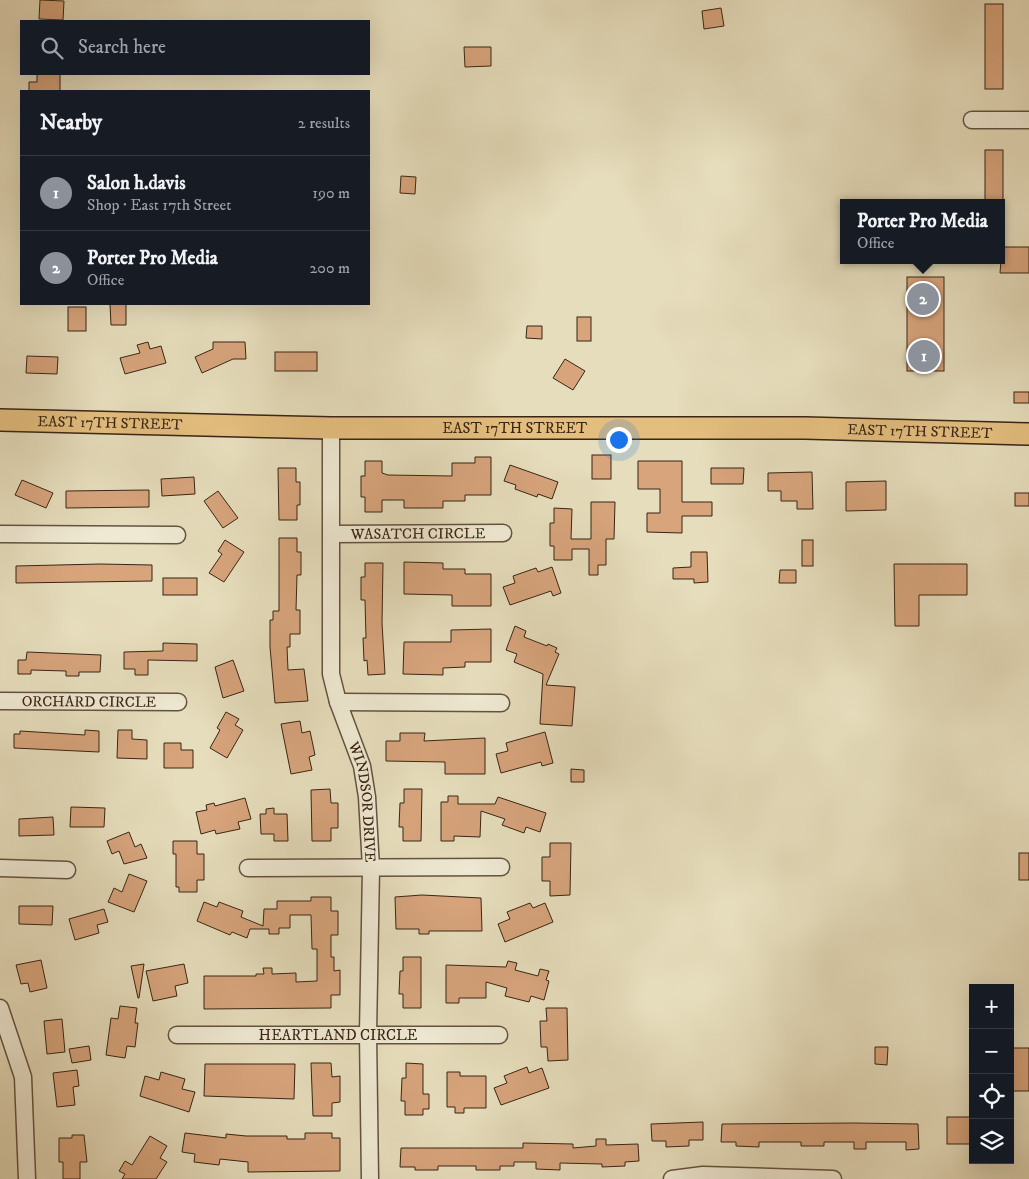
<!DOCTYPE html>
<html lang="en">
<head>
<meta charset="utf-8">
<style>
	:root { --surface:#171b24; --page:#20242c; --text:#f1f3f6; --muted:#9ea1a6; --line:#363941; --accent:#8c9099 }
	body { margin:0; font-family:"IM FELL DW Pica",serif; background:var(--page); color:var(--text) }
	.controls { position:absolute; right:15px; bottom:15px; display:grid; overflow:hidden; border-radius:0px; box-shadow:0 5px 20px #0002 }
	.controls button { width:45px; height:45px; display:grid; place-items:center; padding:0; border:0; border-bottom:1px solid var(--line); background:var(--surface); color:var(--text); font:25px sans-serif }
	.you { position:absolute; left:618px; top:439px; width:18px; height:18px; margin:-12px; border:4px solid #fff; border-radius:50%; background:#1a73e8; box-shadow:0 0 0 8px #1a73e833 }
	.badge { display:grid; place-items:center; width:32px; height:32px; border-radius:50%; background:var(--accent); color:#fff; font-size:16px; font-weight:700 }
	.pin { position:absolute; translate:-50% -50%; border:2px solid #fff; box-shadow:0 1px 5px #0006 }
	.popup { position:absolute; left:840px; top:199px; width:165px; height:65px; box-sizing:border-box; display:grid; place-content:center; border-radius:0px; background:var(--surface); filter:drop-shadow(0 1px 4px #0005); font-size:16px; white-space:nowrap; color:var(--muted) }
	.popup b { font-size:19px; color:var(--text) }
	.popup::after { content:''; position:absolute; left:50%; top:100%; margin-left:-10px; border:10px solid transparent; border-top-color:var(--surface) }
	.list { margin:0; padding:0; list-style:none }
	h2 { display:flex; justify-content:space-between; align-items:center; height:65px; margin:0; padding:0 20px; font-size:21px }
	h2 small { font-size:16px; font-weight:400; color:var(--muted) }
	.list li { display:grid; grid-template-columns:32px 1fr auto; gap:15px; align-items:center; box-sizing:border-box; height:75px; padding:0 20px; border-top:1px solid var(--line) }
	.list b { display:block; font-size:19px; white-space:nowrap }
	.list p { margin:0; font-size:16px; white-space:nowrap; color:var(--muted) }
	.list em { font-size:16px; font-style:normal; color:var(--muted) }
	.icon { flex:none; width:28px; height:28px; fill:none; stroke:currentColor; stroke-width:2; stroke-linecap:round; stroke-linejoin:round }
	.map { position:relative; flex:none; width:1029px; height:1179px; overflow:hidden }
	.search { position:absolute; background:var(--surface); box-shadow:0 5px 20px #0002; left:20px; top:20px; width:350px; height:55px; display:flex; align-items:center; gap:12px; box-sizing:border-box; padding:0 18px; border-radius:0px; color:var(--muted); font-size:19px }
	.panel { position:absolute; background:var(--surface); box-shadow:0 5px 20px #0002; left:20px; top:90px; width:350px; height:215px; border-radius:0px }
	.map>svg:first-child { display:block }
	.building { fill:#d7a47c; stroke:#392514 }
	.lines { fill:none; stroke-linecap:round; stroke-linejoin:round }
	.minor-casing { stroke:#64533e; stroke-width:19 }
	.major-casing { stroke:#392514; stroke-width:24 }
	.minor { stroke:#efe9d3; stroke-width:16 }
	.major { stroke:#e3be7e; stroke-width:21 }
	.labels { text-anchor:middle; stroke-width:4; stroke-linejoin:round; paint-order:stroke }
	.street-label { font-size:15px; fill:#392514; stroke:#efe9d3 }
</style>
</head>
<body>
<div class="map">
<svg width="1029" height="1179" viewBox="0 0 1029 1179">
	<rect width="100%" height="100%" fill="#e6ddbc"/>
	<filter id="stains"><feTurbulence type="fractalNoise" baseFrequency=".004" numOctaves="4"/><feColorMatrix values="0 0 0 0 .2 0 0 0 0 .09 0 0 0 0 .02 0 0 0 .5 -.17"/></filter>
	<radialGradient id="worn" r=".72"><stop offset=".6" stop-color="#630" stop-opacity="0"/><stop offset="1" stop-color="#630" stop-opacity=".3"/></radialGradient>
	<!-- building -->
	<g class="building">
		<polygon points="40,0 64,1 63,20 39,19"/>
		<rect x="985" y="4" width="18" height="85"/>
		<polygon points="721,8 724,26 704,29 702,11"/>
		<polygon points="464,47 491,47 491,66 465,67"/>
		<polygon points="37,74 60,74 60,91 29,91 29,82 37,82"/>
		<rect x="985" y="150" width="18" height="53"/>
		<polygon points="401,176 416,177 415,194 400,193"/>
		<polygon points="1002,247 1029,247 1029,273 1000,273"/>
		<rect x="907" y="277" width="37" height="94"/>
		<polygon points="110,304 126,304 126,325 111,325"/>
		<rect x="68" y="307" width="18" height="24"/>
		<rect x="577" y="317" width="14" height="24"/>
		<polygon points="527,326 542,326 542,339 526,338"/>
		<polygon points="148,342 150,349 161,346 166,363 125,374 120,358 140,353 137,345"/>
		<polygon points="213,342 245,342 246,359 233,359 202,373 195,357 213,349"/>
		<rect x="275" y="352" width="42" height="19"/>
		<polygon points="27,356 58,357 57,374 26,373"/>
		<polygon points="565,359 585,371 573,390 553,378"/>
		<rect x="1014" y="392" width="15" height="11"/>
		<rect x="592" y="455" width="19" height="24"/>
		<polygon points="475,457 491,457 491,495 465,495 465,501 443,501 443,508 404,508 404,500 382,500 382,512 365,512 365,497 361,497 361,476 365,476 365,461 382,461 382,473 388,475 452,476 452,463 475,463"/>
		<polygon points="638,461 682,461 682,502 712,502 712,516 682,516 682,533 647,532 647,513 660,513 660,489 638,489"/>
		<polygon points="510,465 558,482 552,499 538,494 537,497 515,489 516,485 504,481"/>
		<polygon points="278,468 296,468 296,482 300,482 300,505 297,505 297,520 279,520"/>
		<polygon points="711,468 744,468 743,484 711,484"/>
		<polygon points="812,472 813,509 797,509 797,501 781,501 781,491 768,491 768,473"/>
		<polygon points="194,477 195,494 162,496 161,479"/>
		<polygon points="22,480 53,493 46,508 15,495"/>
		<polygon points="886,481 886,510 846,511 846,482"/>
		<polygon points="149,490 149,507 66,508 66,491"/>
		<polygon points="218,491 238,518 223,528 204,501"/>
		<rect x="1015" y="493" width="14" height="13"/>
		<polygon points="591,502 615,502 614,539 606,539 606,565 598,565 598,575 589,575 589,549 572,549 572,560 554,560 554,546 550,546 550,523 554,523 554,508 572,509 571,539 591,539"/>
		<polygon points="279,538 297,538 297,552 301,552 301,575 297,575 296,610 300,610 300,634 290,634 290,647 287,647 288,670 304,669 308,701 275,703 270,647 270,620 273,620 273,611 279,611"/>
		<polygon points="225,540 244,552 224,582 209,573 222,554 218,551"/>
		<rect x="802" y="540" width="11" height="26"/>
		<polygon points="691,552 707,552 708,582 694,583 694,579 673,579 673,568 691,567"/>
		<polygon points="404,562 443,563 443,569 465,569 465,574 491,574 491,606 452,606 452,595 404,594"/>
		<polygon points="365,563 383,563 382,623 385,674 368,675 367,660 364,661 363,638 366,638 365,600 361,600 361,577 365,577"/>
		<polygon points="100,564 152,565 152,581 16,583 16,566"/>
		<polygon points="894,564 967,564 967,595 919,595 919,626 895,626"/>
		<polygon points="552,567 561,593 553,596 551,591 510,605 503,587 515,583 513,576 536,568 538,572"/>
		<polygon points="780,570 796,570 796,583 779,583"/>
		<rect x="163" y="578" width="34" height="17"/>
		<polygon points="515,626 526,631 524,637 547,646 548,644 557,648 555,652 559,654 546,685 575,687 572,726 540,724 543,674 514,662 517,654 506,650"/>
		<polygon points="491,629 491,662 465,662 465,667 443,668 443,675 403,674 404,642 451,642 451,630"/>
		<polygon points="163,643 197,644 197,661 148,660 148,675 135,675 135,669 124,669 124,652 163,651"/>
		<polygon points="27,652 101,655 100,672 79,672 79,676 66,676 66,671 31,670 31,674 18,674 18,660 26,660"/>
		<polygon points="233,660 244,691 223,698 215,667"/>
		<polygon points="226,712 239,719 235,725 243,730 227,758 210,748 220,730 217,728"/>
		<polygon points="300,721 302,733 310,731 315,755 309,757 312,770 291,774 281,724"/>
		<polygon points="85,730 99,731 99,752 14,748 14,734 20,734 20,731 85,735"/>
		<polygon points="118,730 132,730 132,739 147,740 147,759 117,758"/>
		<polygon points="545,732 553,763 542,766 541,762 501,773 496,754 508,751 506,743"/>
		<polygon points="400,733 425,733 424,741 485,738 485,774 445,774 445,762 386,761 386,741 400,741"/>
		<polygon points="164,743 181,743 181,750 193,750 193,768 164,768"/>
		<polygon points="571,769 584,770 584,782 571,782"/>
		<polygon points="330,789 331,803 338,803 338,828 331,828 331,841 312,841 311,790"/>
		<polygon points="404,789 422,789 421,841 403,841 403,827 399,827 400,803 404,803"/>
		<polygon points="448,796 458,796 458,804 495,804 498,797 546,813 540,832 526,827 524,833 502,825 505,819 481,811 480,837 454,836 454,841 441,841 441,802 448,802"/>
		<polygon points="245,798 251,819 238,822 240,829 216,834 215,830 201,834 196,812 207,810 206,805 214,803 215,806"/>
		<polygon points="71,807 105,808 104,827 70,827"/>
		<polygon points="274,808 274,814 287,814 288,841 274,841 274,834 261,834 260,814 266,814 266,809"/>
		<polygon points="53,817 54,835 19,836 19,819"/>
		<polygon points="129,832 135,847 141,844 147,858 124,864 119,851 112,854 107,841"/>
		<polygon points="173,841 197,841 197,854 204,854 204,880 197,880 197,892 179,892 179,887 176,887 176,854 173,854"/>
		<polygon points="550,843 571,843 570,895 550,896 550,881 542,881 542,857 550,857"/>
		<rect x="1019" y="853" width="10" height="27"/>
		<polygon points="129,874 147,881 134,912 108,902 114,888 122,892"/>
		<polygon points="422,895 481,898 482,931 429,931 429,934 419,934 419,929 396,929 395,897"/>
		<polygon points="311,897 331,897 331,911 338,911 338,935 331,935 331,957 334,957 334,971 340,970 340,995 331,995 331,1008 204,1009 204,976 256,976 256,974 264,974 263,968 272,968 272,974 296,973 296,982 317,981 317,949 312,949 311,915 290,915 290,928 279,928 279,934 269,934 269,929 250,929 247,938 232,932 230,935 197,921 204,902 217,907 219,902 243,911 241,917 263,926 264,909 277,909 277,901 311,901"/>
		<polygon points="530,903 533,908 545,903 553,922 505,942 498,924 510,919 507,912"/>
		<polygon points="19,906 53,906 52,925 19,924"/>
		<polygon points="104,909 108,922 97,925 99,933 75,940 69,919"/>
		<polygon points="403,957 421,957 421,1008 403,1008 403,994 399,994 400,971 403,971"/>
		<polygon points="41,960 47,988 30,992 28,983 21,984 16,965"/>
		<polygon points="508,961 517,963 515,970 538,976 540,969 549,971 546,980 549,981 544,1000 531,996 529,1002 505,996 507,988 486,982 486,998 459,998 459,1003 446,1003 446,965 506,967"/>
		<polygon points="144,964 139,998 138,998 131,966"/>
		<polygon points="184,964 188,983 175,986 177,996 153,1001 146,971"/>
		<polygon points="120,1006 137,1008 135,1023 138,1023 135,1047 127,1046 125,1058 106,1055 111,1018 118,1019"/>
		<polygon points="546,1008 567,1008 568,1060 548,1061 547,1047 541,1047 540,1021 547,1021"/>
		<polygon points="62,1019 65,1052 47,1054 44,1021"/>
		<polygon points="89,1046 91,1060 72,1063 69,1049"/>
		<polygon points="875,1047 888,1047 887,1065 875,1064"/>
		<rect x="1010" y="1048" width="19" height="43"/>
		<polygon points="311,1063 331,1063 332,1077 340,1076 340,1102 332,1103 332,1116 313,1116"/>
		<polygon points="406,1063 423,1064 423,1094 429,1094 429,1109 423,1109 423,1115 405,1115 405,1101 401,1101 402,1078 406,1078"/>
		<polygon points="205,1064 295,1064 294,1099 204,1096"/>
		<polygon points="527,1067 529,1073 542,1068 549,1088 501,1105 494,1088 507,1083 504,1076"/>
		<polygon points="77,1070 79,1086 73,1087 75,1105 57,1107 53,1073"/>
		<polygon points="161,1072 185,1079 182,1089 195,1092 189,1112 140,1096 145,1076 159,1080"/>
		<polygon points="447,1072 460,1072 460,1076 486,1076 486,1108 464,1108 464,1113 455,1113 455,1107 447,1107"/>
		<rect x="947" y="1117" width="26" height="27"/>
		<polygon points="703,1122 703,1140 689,1140 689,1146 666,1147 666,1141 652,1141 651,1124"/>
		<polygon points="854,1123 918,1124 919,1149 906,1150 906,1142 866,1142 866,1149 854,1149 854,1142 824,1142 824,1146 801,1146 801,1142 759,1142 759,1147 736,1146 736,1142 721,1142 722,1124"/>
		<polygon points="185,1133 226,1138 226,1134 246,1136 287,1136 287,1139 305,1139 305,1133 332,1133 332,1138 340,1138 340,1171 248,1172 248,1162 220,1159 219,1165 194,1162 195,1154 182,1152"/>
		<polygon points="72,1135 84,1135 87,1162 80,1162 80,1179 63,1179 63,1162 59,1162 59,1138 72,1138"/>
		<polygon points="150,1136 167,1146 160,1158 167,1162 156,1179 122,1179 125,1174 119,1171 125,1161 132,1165"/>
		<polygon points="596,1139 606,1139 606,1145 638,1144 639,1161 625,1162 625,1166 602,1167 602,1164 560,1163 560,1170 536,1169 536,1162 514,1162 514,1166 500,1166 500,1170 476,1170 476,1166 438,1166 438,1170 415,1170 415,1167 400,1167 401,1148 523,1148 523,1143 573,1144 573,1148 596,1146"/>
	</g>
	<g class="lines">
		<defs>
			<g id="minor">
				<polyline points="972,120 1029,120"/>
				<path id="s1" d="M 331,428 L 331,674 L 338,702 L 362,766 L 367,797 L 371,868 L 368,1034 L 370,1179"/>
				<polyline points="0,534 177,535"/>
				<path id="s2" d="M 332,534 L 503,533"/>
				<path id="s3" d="M 0,701 L 178,702"/>
				<polyline points="338,702 501,703"/>
				<polyline points="0,868 67,870"/>
				<polyline points="248,868 501,867"/>
				<polyline points="0,1008 23,1077 27,1179"/>
				<path id="s4" d="M 177,1035 L 499,1035"/>
				<polyline points="672,1179 703,1175 833,1179"/>
			</g>
			<g id="major">
				<path id="s5" d="M 0,420 L 331,428 L 805,428 L 1029,434"/>
			</g>
		</defs>
		<!-- minor casing -->
		<use href="#minor" class="minor-casing"/>
		<!-- major casing -->
		<use href="#major" class="major-casing"/>
		<!-- minor -->
		<use href="#minor" class="minor"/>
		<!-- major -->
		<use href="#major" class="major"/>
	</g>
	<g class="labels">
		<!-- street labels -->
		<g class="street-label">
			<text dy="5" stroke="none"><textPath href="#s5" startOffset="110">EAST 17TH STREET</textPath></text>
			<text dy="5" stroke="none"><textPath href="#s5" startOffset="515">EAST 17TH STREET</textPath></text>
			<text dy="5" stroke="none"><textPath href="#s5" startOffset="920">EAST 17TH STREET</textPath></text>
			<text dy="5" stroke="none"><textPath href="#s2" startOffset="86">WASATCH CIRCLE</textPath></text>
			<text dy="5" stroke="none"><textPath href="#s3" startOffset="89">ORCHARD CIRCLE</textPath></text>
			<text dy="5" stroke="none"><textPath href="#s1" startOffset="379">WINDSOR DRIVE</textPath></text>
			<text dy="5" stroke="none"><textPath href="#s4" startOffset="161">HEARTLAND CIRCLE</textPath></text>
		</g>
	</g>
	<rect width="100%" height="100%" filter="url(#stains)"/>
	<rect width="100%" height="100%" fill="url(#worn)"/>
</svg>
<div class="controls">
<button>+</button>
<button>−</button>
<button><svg class="icon" aria-label="locate" viewBox="0 0 24 24"><circle cx="12" cy="12" r="6"/><path d="M12 2v4M12 18v4M2 12h4M18 12h4"/></svg></button>
<button><svg class="icon" aria-label="layers" viewBox="0 0 24 24"><path d="M12 4l9 5-9 5-9-5zM3 14l9 5 9-5"/></svg></button>
</div>
<div class="you"></div>
<div class="pin badge" style="left:924px;top:356px">1</div>
<div class="pin badge" style="left:923px;top:299px">2</div>
<div class="popup"><b>Porter Pro Media</b>Office</div>
<div class="search"><svg class="icon" aria-label="search" viewBox="0 0 24 24"><circle cx="10" cy="10" r="6"/><path d="M15 15l6 6"/></svg>Search here</div>
<section class="panel">
<h2>Nearby<small>2 results</small></h2>
<ul class="list">
<li><span class="badge">1</span><div><b>Salon h.davis</b><p>Shop · East 17th Street</p></div><em>190 m</em></li>
<li><span class="badge">2</span><div><b>Porter Pro Media</b><p>Office</p></div><em>200 m</em></li>
</ul>
</section>
</div>
</body>
</html>
